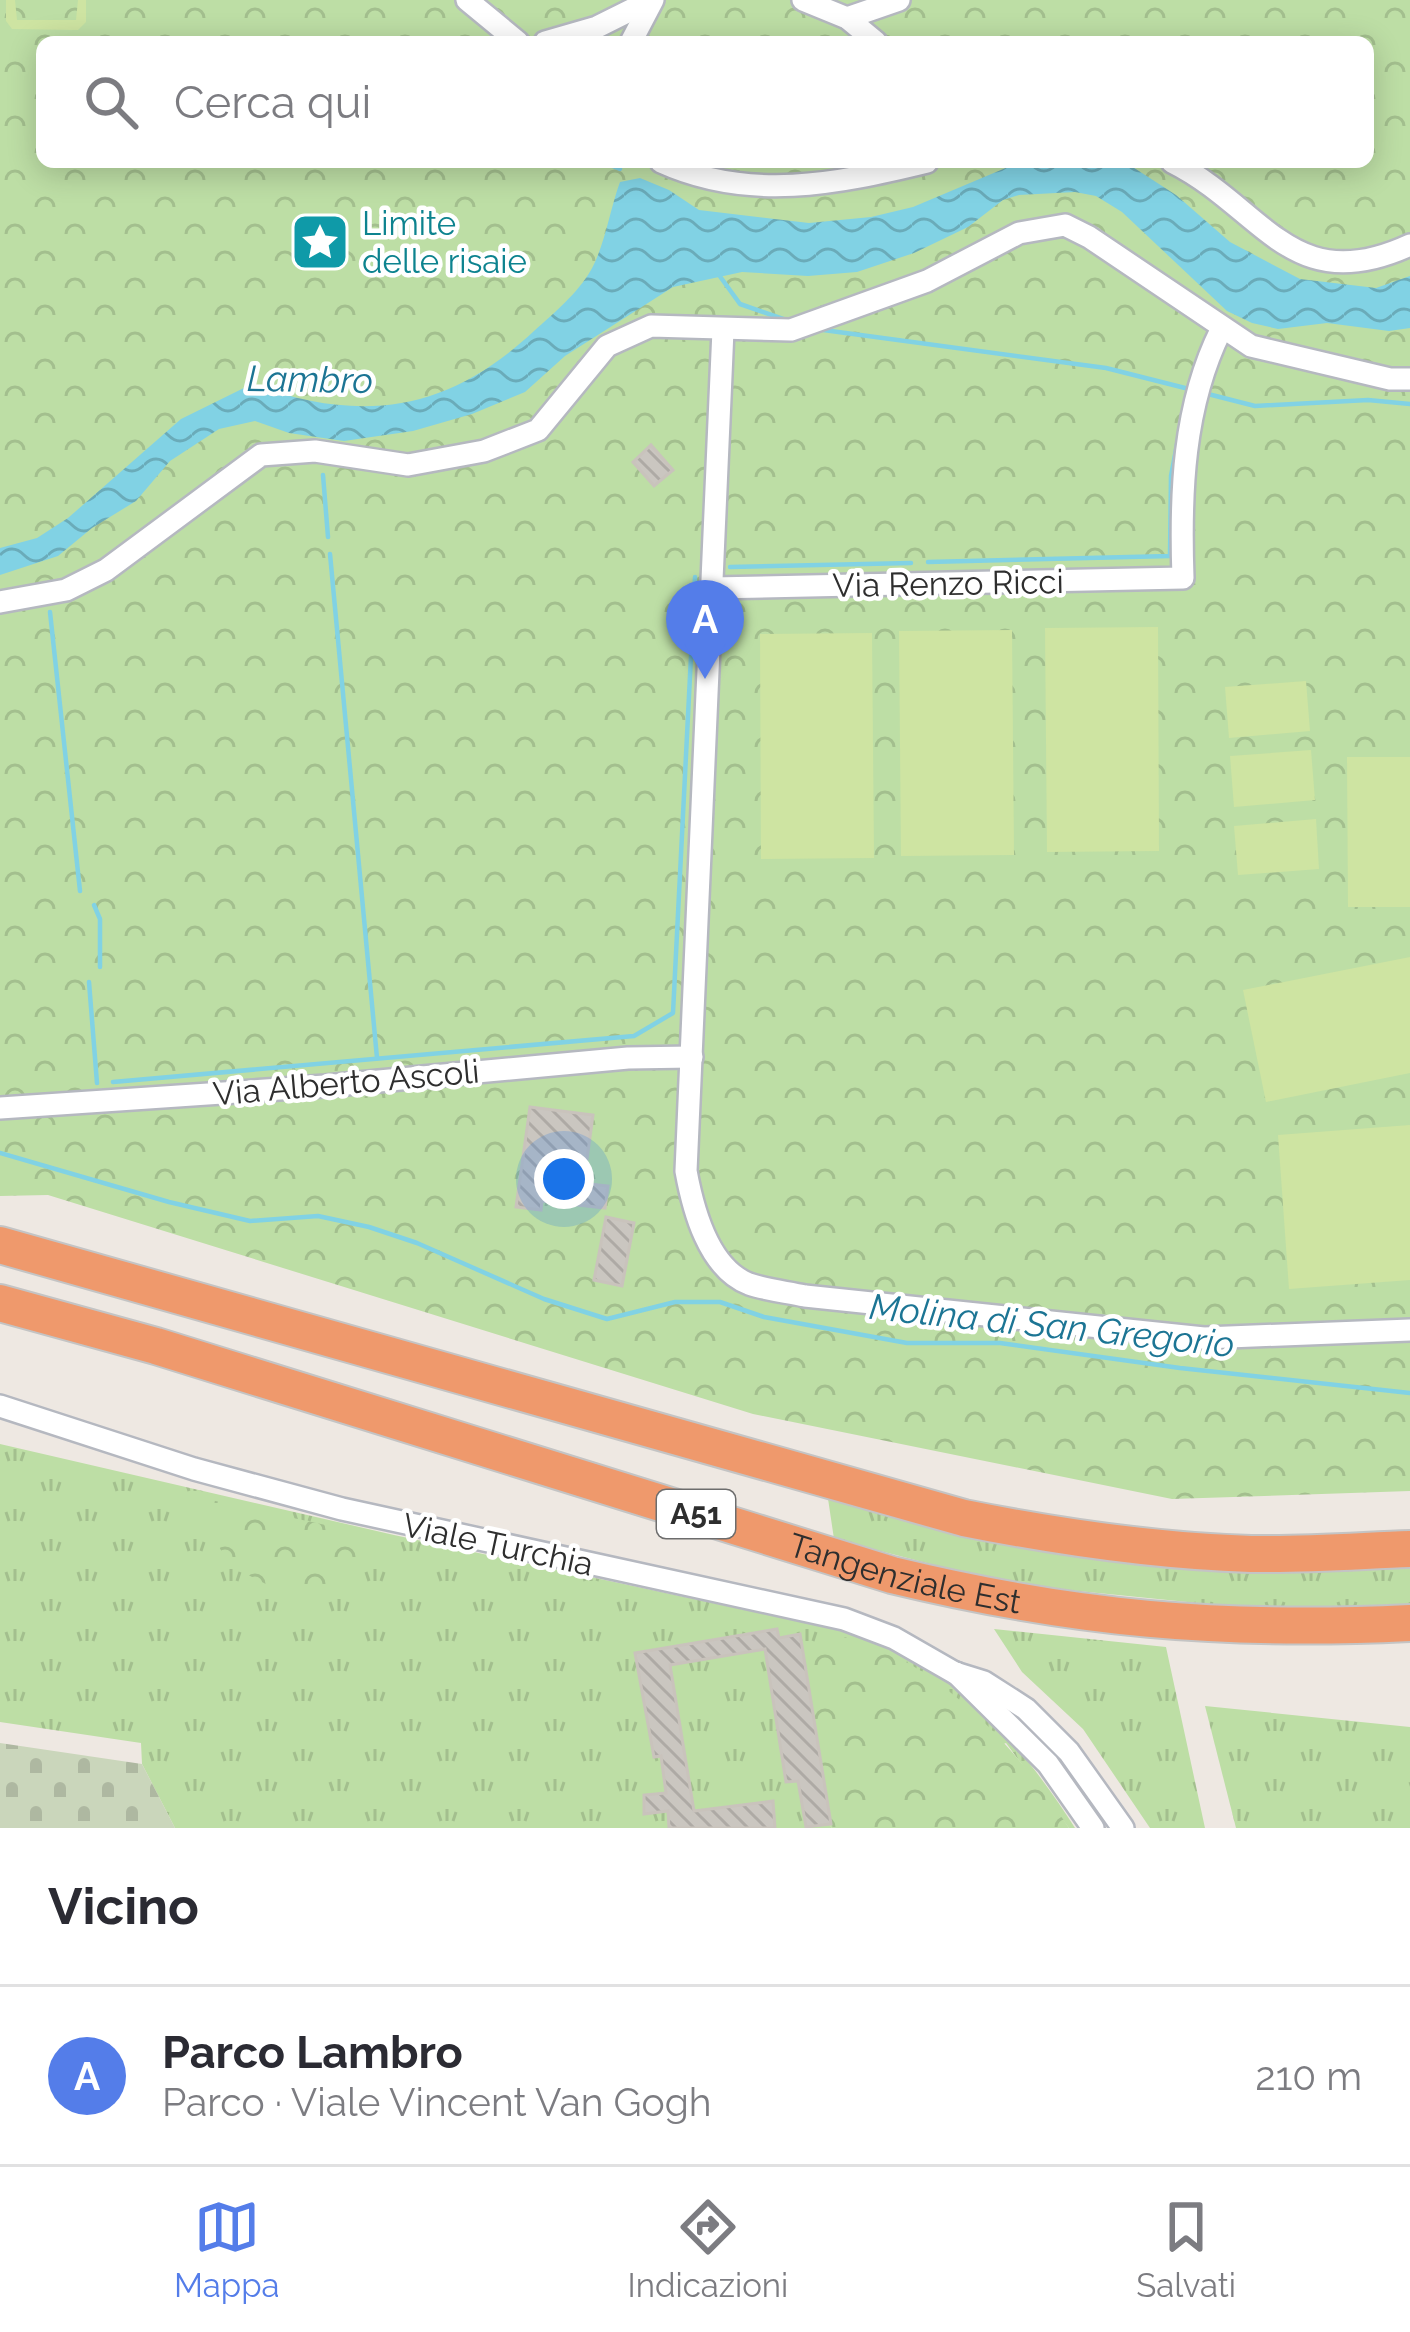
<!DOCTYPE html>
<html lang="it">
<head>
<meta charset="utf-8">
<style>
	:root { --surface:#fff; --page:#f7f7f7; --text:#2b2b33; --muted:#7c7c81; --line:#e1e1e2; --accent:#547de9 }
	body { margin:0; font-family:Raleway,sans-serif; background:var(--page); color:var(--text) }
	.you { position:absolute; left:564px; top:1179px; width:42px; height:42px; margin:-30px; border:9px solid #fff; border-radius:50%; background:#1a73e8; box-shadow:0 0 0 18px #1a73e833 }
	.badge { display:grid; place-items:center; width:78px; height:78px; border-radius:50%; background:var(--accent); color:#fff; font-size:39px; font-weight:700 }
	.pin { position:absolute; translate:-50% -99px; filter:drop-shadow(0 3px 6px #0008) }
	.pin::after { content:''; position:absolute; top:63px; width:42px; height:36px; background:inherit; clip-path:polygon(0 0,100% 0,50% 100%) }
	.list { margin:0; padding:0; list-style:none }
	h2 { display:flex; justify-content:space-between; align-items:center; height:156px; margin:0; padding:0 48px; font-size:51px }
	h2 small { font-size:39px; font-weight:400; color:var(--muted) }
	.list li { display:grid; grid-template-columns:78px 1fr auto; gap:36px; align-items:center; box-sizing:border-box; height:180px; padding:0 48px; border-top:3px solid var(--line) }
	.list b { display:block; font-size:45px; white-space:nowrap }
	.list p { margin:0; font-size:39px; white-space:nowrap; color:var(--muted) }
	.list em { font-size:39px; font-style:normal; color:var(--muted) }
	.icon { flex:none; width:66px; height:66px; fill:none; stroke:currentColor; stroke-width:2; stroke-linecap:round; stroke-linejoin:round }
	.map { position:relative; flex:none; width:1410px; height:1828px; overflow:hidden }
	.search { position:absolute; background:var(--surface); box-shadow:0 6px 30px #0003; left:36px; right:36px; top:36px; height:132px; display:flex; align-items:center; gap:30px; box-sizing:border-box; padding:0 42px; border-radius:18px; color:var(--muted); font-size:45px }
	.sheet { height:336px; background:var(--surface) }
	nav { display:flex; justify-content:space-around; align-items:center; box-sizing:border-box; height:168px; border-top:3px solid var(--line); background:var(--surface); font-size:33px; color:var(--muted) }
	nav a { display:grid; justify-items:center; gap:6px }
	nav .on { color:var(--accent) }
	.map>svg:first-child { display:block }
	.grass { fill:url(#grass-tufts) }
	.forest { fill:url(#forest-crowns); fill-rule:evenodd }
	.cemetery { fill:url(#cemetery-stones) }
	.pitch { fill:#cee4a2 }
	.water { fill:url(#water-waves) }
	.lines { fill:none; stroke-linecap:round; stroke-linejoin:round }
	.stream { stroke:#81d2e4; stroke-width:4.5 }
	.building { fill:url(#building-back-hatch); stroke:#c9c3bc; stroke-width:3 }
	.street-casing { stroke:#b5b8c0; stroke-width:26 }
	.highway-casing { stroke:#c4c4c4; stroke-width:40 }
	.street { stroke:#fff; stroke-width:21 }
	.highway { stroke:#ef996c; stroke-width:36 }
	.labels { text-anchor:middle; stroke-width:9; stroke-linejoin:round; paint-order:stroke }
	.shield { fill:#fff; stroke:#6d6d6d; stroke-width:3 }
	.shield-label { font-size:30px; font-weight:bold; fill:#2e2e2e }
	.culture-label { font-size:33px; fill:#0d838f; stroke:#fff; text-anchor:start }
	.street-label { font-size:33px; fill:#2e2e2e; stroke:#fff }
	.water-label { font-size:36px; font-style:italic; fill:#1c7594; stroke:#fff }
</style>
</head>
<body>
<div class="map">
<svg width="1410" height="1828" viewBox="0 0 1410 1828">
	<defs>
		<pattern id="grass-tufts" width="24" height="20" patternUnits="userSpaceOnUse" patternTransform="scale(3)"><rect width="24" height="20" fill="#bddea5"/><path d="M3 7l-1-3M5 7V3M7 7l1-3M15 17l-1-3M17 17v-4M19 17l1-3" fill="none" stroke="#a3bf8e"/></pattern>
		<pattern id="forest-crowns" width="20" height="18" patternUnits="userSpaceOnUse" patternTransform="scale(3)"><rect width="20" height="18" fill="#bddea5"/><path d="M2 6a3 3 0 1 1 6 0M12 15a3 3 0 1 1 6 0" fill="none" stroke="#a3bf8e"/></pattern>
		<pattern id="cemetery-stones" width="16" height="16" patternUnits="userSpaceOnUse" patternTransform="scale(3)"><rect width="16" height="16" fill="#cad6bb"/><path d="M2 7V4a2 2 0 0 1 4 0v3zM10 15v-3a2 2 0 0 1 4 0v3z" fill="#aeb8a1"/></pattern>
		<pattern id="water-waves" width="16" height="10" patternUnits="userSpaceOnUse" patternTransform="scale(3)"><rect width="16" height="10" fill="#81d2e4"/><path d="M0 5q4-4 8 0t8 0" fill="none" stroke="#6aabb9"/></pattern>
		<pattern id="building-back-hatch" width="6" height="6" patternUnits="userSpaceOnUse" patternTransform="scale(3)"><rect width="6" height="6" fill="#cac6c0"/><path d="M-1 5l2 2M0 0l6 6M5-1l2 2" fill="none" stroke="#aeaaa5"/></pattern>
	</defs>
	<rect width="100%" height="100%" fill="#eee8e2"/>
	<!-- grass -->
	<g class="grass">
		<path d="M 0,1444 L 394,1535 L 839,1630 C 856,1636 875,1640 892,1648 C 969,1684 1031,1758 1075,1828 L 1069,1828 L 1006,1743 L 823,1816 L 832,1828 L 175,1828 L 142,1764 L 141,1743 L 0,1722 Z"/>
		<polygon points="827,1492 1016,1539 1410,1559 1410,1606 1267,1610 1008,1584 834,1539"/>
		<polygon points="994,1629 1166,1647 1205,1828 1150,1828 1083,1729 1022,1672"/>
		<polygon points="1205,1706 1410,1727 1410,1828 1236,1828"/>
	</g>
	<!-- forest -->
	<g class="forest">
		<path d="M 0,0 L 1410,0 L 1410,1491 L 1172,1499 L 753,1414 L 48,1195 L 0,1196 ZM 42,42 L 1368,42 L 1368,162 L 42,162 Z"/>
		<path d="M 211,1500 L 376,1536 L 389,1543 L 382,1561 L 331,1585 L 322,1601 C 303,1601 291,1596 274,1588 C 228,1566 211,1555 211,1500 Z"/>
		<path d="M 831,1633 C 849,1639 869,1643 885,1651 C 963,1688 1023,1758 1069,1828 L 832,1828 L 823,1816 L 805,1667 L 823,1634 Z"/>
	</g>
	<!-- cemetery -->
	<polygon class="cemetery" points="0,1743 142,1764 175,1828 0,1828"/>
	<!-- pitch -->
	<g class="pitch">
		<polygon points="6,0 15,0 17,20 76,20 78,0 86,0 86,22 78,30 12,29 6,21"/>
		<polygon points="1158,627 1159,851 1047,852 1045,628"/>
		<polygon points="1012,630 1014,855 901,856 899,631"/>
		<polygon points="872,633 874,858 761,859 760,634"/>
		<polygon points="1306,681 1310,731 1229,738 1225,687"/>
		<polygon points="1311,750 1315,800 1234,807 1230,756"/>
		<polygon points="1347,757 1410,757 1410,907 1348,907"/>
		<polygon points="1316,819 1319,869 1238,875 1234,826"/>
		<polygon points="1410,957 1410,1073 1266,1102 1243,990"/>
		<polygon points="1410,1125 1410,1280 1289,1289 1278,1135"/>
	</g>
	<!-- water -->
	<path class="water" d="M 1020,162 L 1125,162 L 1176,195 L 1230,242 L 1300,279 L 1376,288 L 1410,276 L 1410,328 L 1389,331 L 1327,323 L 1278,329 L 1252,323 L 1227,311 L 1122,212 L 1096,196 L 1075,192 L 1019,195 L 1003,200 L 968,227 L 914,253 L 857,272 L 808,276 L 742,272 L 673,287 L 565,356 L 525,392 L 472,414 L 413,431 L 344,441 L 289,433 L 255,421 L 219,429 L 170,461 L 136,501 L 92,528 L 58,556 L 0,575 L 0,548 L 37,538 L 68,518 L 181,419 L 252,384 C 362,424 447,412 534,331 C 553,314 578,293 591,270 C 605,245 610,209 620,182 L 640,178 L 669,190 L 699,210 L 809,223 L 871,217 L 913,207 Z"/>
	<g class="lines">
		<!-- stream -->
		<g class="stream">
			<polyline points="603,162 620,169"/>
			<polyline points="719,275 740,304 786,320"/>
			<polyline points="816,329 1106,368 1189,389"/>
			<polyline points="1208,394 1255,406 1368,400 1410,404"/>
			<polyline points="323,475 328,537"/>
			<polyline points="330,554 377,1058"/>
			<polyline points="928,562 1170,556 1171,476 1179,434"/>
			<polyline points="730,567 911,563"/>
			<polyline points="50,612 80,891"/>
			<polyline points="94,905 100,919 100,967"/>
			<polyline points="89,982 97,1083"/>
			<polyline points="113,1082 634,1036 673,1013 695,577"/>
			<polyline points="0,1153 169,1202 250,1221 318,1216 369,1227 417,1243 544,1299 607,1319 675,1302 720,1302 764,1317 907,1343 1000,1343 1180,1368 1410,1393"/>
		</g>
	</g>
	<!-- building -->
	<g class="building">
		<polygon points="651,445 673,470 654,486 633,462"/>
		<polygon points="530,1107 593,1115 587,1159 549,1154 545,1179 608,1186 605,1208 542,1201 541,1210 516,1207"/>
		<polygon points="606,1217 634,1223 622,1286 594,1280"/>
		<polygon points="777,1629 779,1638 800,1634 831,1824 806,1827 798,1781 786,1782 765,1649 670,1665 694,1811 773,1801 775,1828 669,1828 668,1811 644,1814 644,1795 666,1793 661,1756 654,1757 635,1653"/>
	</g>
	<g class="lines">
		<defs>
			<g id="street">
				<polyline points="467,0 518,42"/>
				<polyline points="803,0 847,18 876,42"/>
				<polyline points="847,18 899,0"/>
				<polyline points="545,42 597,27 651,0"/>
				<polyline points="631,42 653,0"/>
				<path d="M 661,162 C 749,202 837,184 927,162"/>
				<path d="M 1172,162 C 1264,208 1291,300 1410,245"/>
				<path d="M 723,330 L 686,1171 C 693,1209 708,1268 749,1284 C 766,1290 787,1292 805,1296 L 1204,1338 L 1410,1330"/>
				<path d="M 712,588 L 1183,578 C 1180,494 1183,406 1221,330"/>
				<polyline points="0,602 66,590 106,570 261,455 315,451 408,465 484,451 538,430 607,346 651,326 791,330 927,281 1019,233 1065,225 1089,237 1251,346 1390,379 1410,379"/>
				<polyline points="0,1108 325,1086 628,1058 692,1057"/>
				<polyline points="0,1406 194,1469 342,1509 844,1619 894,1638 955,1673 984,1682 1026,1709 1069,1752 1123,1828"/>
				<polyline points="956,1673 1048,1764 1093,1828"/>
			</g>
			<g id="highway">
				<path d="M 0,1245 L 964,1518 C 1059,1537 1154,1551 1251,1554 C 1304,1555 1357,1551 1410,1549"/>
				<path id="s1" d="M 0,1303 L 156,1346 L 892,1575 C 1074,1619 1223,1632 1410,1623"/>
			</g>
		</defs>
		<!-- street casing -->
		<use href="#street" class="street-casing"/>
		<!-- highway casing -->
		<use href="#highway" class="highway-casing"/>
		<!-- street -->
		<use href="#street" class="street"/>
		<!-- highway -->
		<use href="#highway" class="highway"/>
	</g>
	<!-- icons -->
	<defs>
		<symbol id="sight-square" viewBox="-11 -11 22 22"><rect x="-9" y="-9" width="18" height="18" rx="4" fill="#0f9aa8" stroke="#fff"/><path d="M0-6L1.8-2.2L6-1.7L2.9 1.2L3.7 5.4L0 3.3L-3.7 5.4L-2.9 1.2L-6-1.7L-1.8-2.2Z" fill="#fff"/></symbol>
	</defs>
	<g fill-rule="evenodd">
		<use href="#sight-square" x="287" y="209" width="66" height="66"/>
	</g>
	<g class="labels">
		<!-- shield labels -->
		<rect class="shield" x="657" y="1490" width="78" height="48" rx="9"/>
		<g class="shield-label">
			<text x="696" y="1524">A51</text>
		</g>
		<!-- culture labels -->
		<g class="culture-label">
			<text x="362" y="235">Limite<tspan x="362" dy="38">delle risaie</tspan></text>
		</g>
		<!-- street labels -->
		<g class="street-label">
			<text transform="translate(948 583) rotate(-1)" y="12">Via Renzo Ricci</text>
			<text transform="translate(346 1082) rotate(-5)" y="12">Via Alberto Ascoli</text>
			<text transform="translate(498 1544) rotate(12)" y="12">Viale Turchia</text>
			<text dy="12" stroke="none"><textPath href="#s1" startOffset="945">Tangenziale Est</textPath></text>
		</g>
		<!-- water labels -->
		<g class="water-label">
			<text transform="translate(310 379) rotate(1)" y="13">Lambro</text>
			<text transform="translate(1052 1325) rotate(6)" y="13">Molina di San Gregorio</text>
		</g>
	</g>
</svg>
<div class="you"></div>
<div class="pin badge" style="left:705px;top:679px">A</div>
<div class="search"><svg class="icon" aria-label="search" viewBox="0 0 24 24"><circle cx="10" cy="10" r="6"/><path d="M15 15l6 6"/></svg>Cerca qui</div>
</div>
<section class="sheet">
<h2>Vicino<small></small></h2>
<ul class="list">
<li><span class="badge">A</span><div><b>Parco Lambro</b><p>Parco · Viale Vincent Van Gogh</p></div><em>210 m</em></li>
</ul>
</section>
<nav>
<a class="on"><svg class="icon" aria-label="map" viewBox="0 0 24 24"><path d="M3 6l6-2 6 2 6-2v14l-6 2-6-2-6 2zM9 4v14M15 6v14"/></svg>Mappa</a>
<a><svg class="icon" aria-label="directions" viewBox="0 0 24 24"><path d="M12 3l9 9-9 9-9-9zM9 14v-3h6M13 9l2 2-2 2"/></svg>Indicazioni</a>
<a><svg class="icon" aria-label="saved" viewBox="0 0 24 24"><path d="M7 4h10v16l-5-4-5 4z"/></svg>Salvati</a>
</nav>
</body>
</html>
